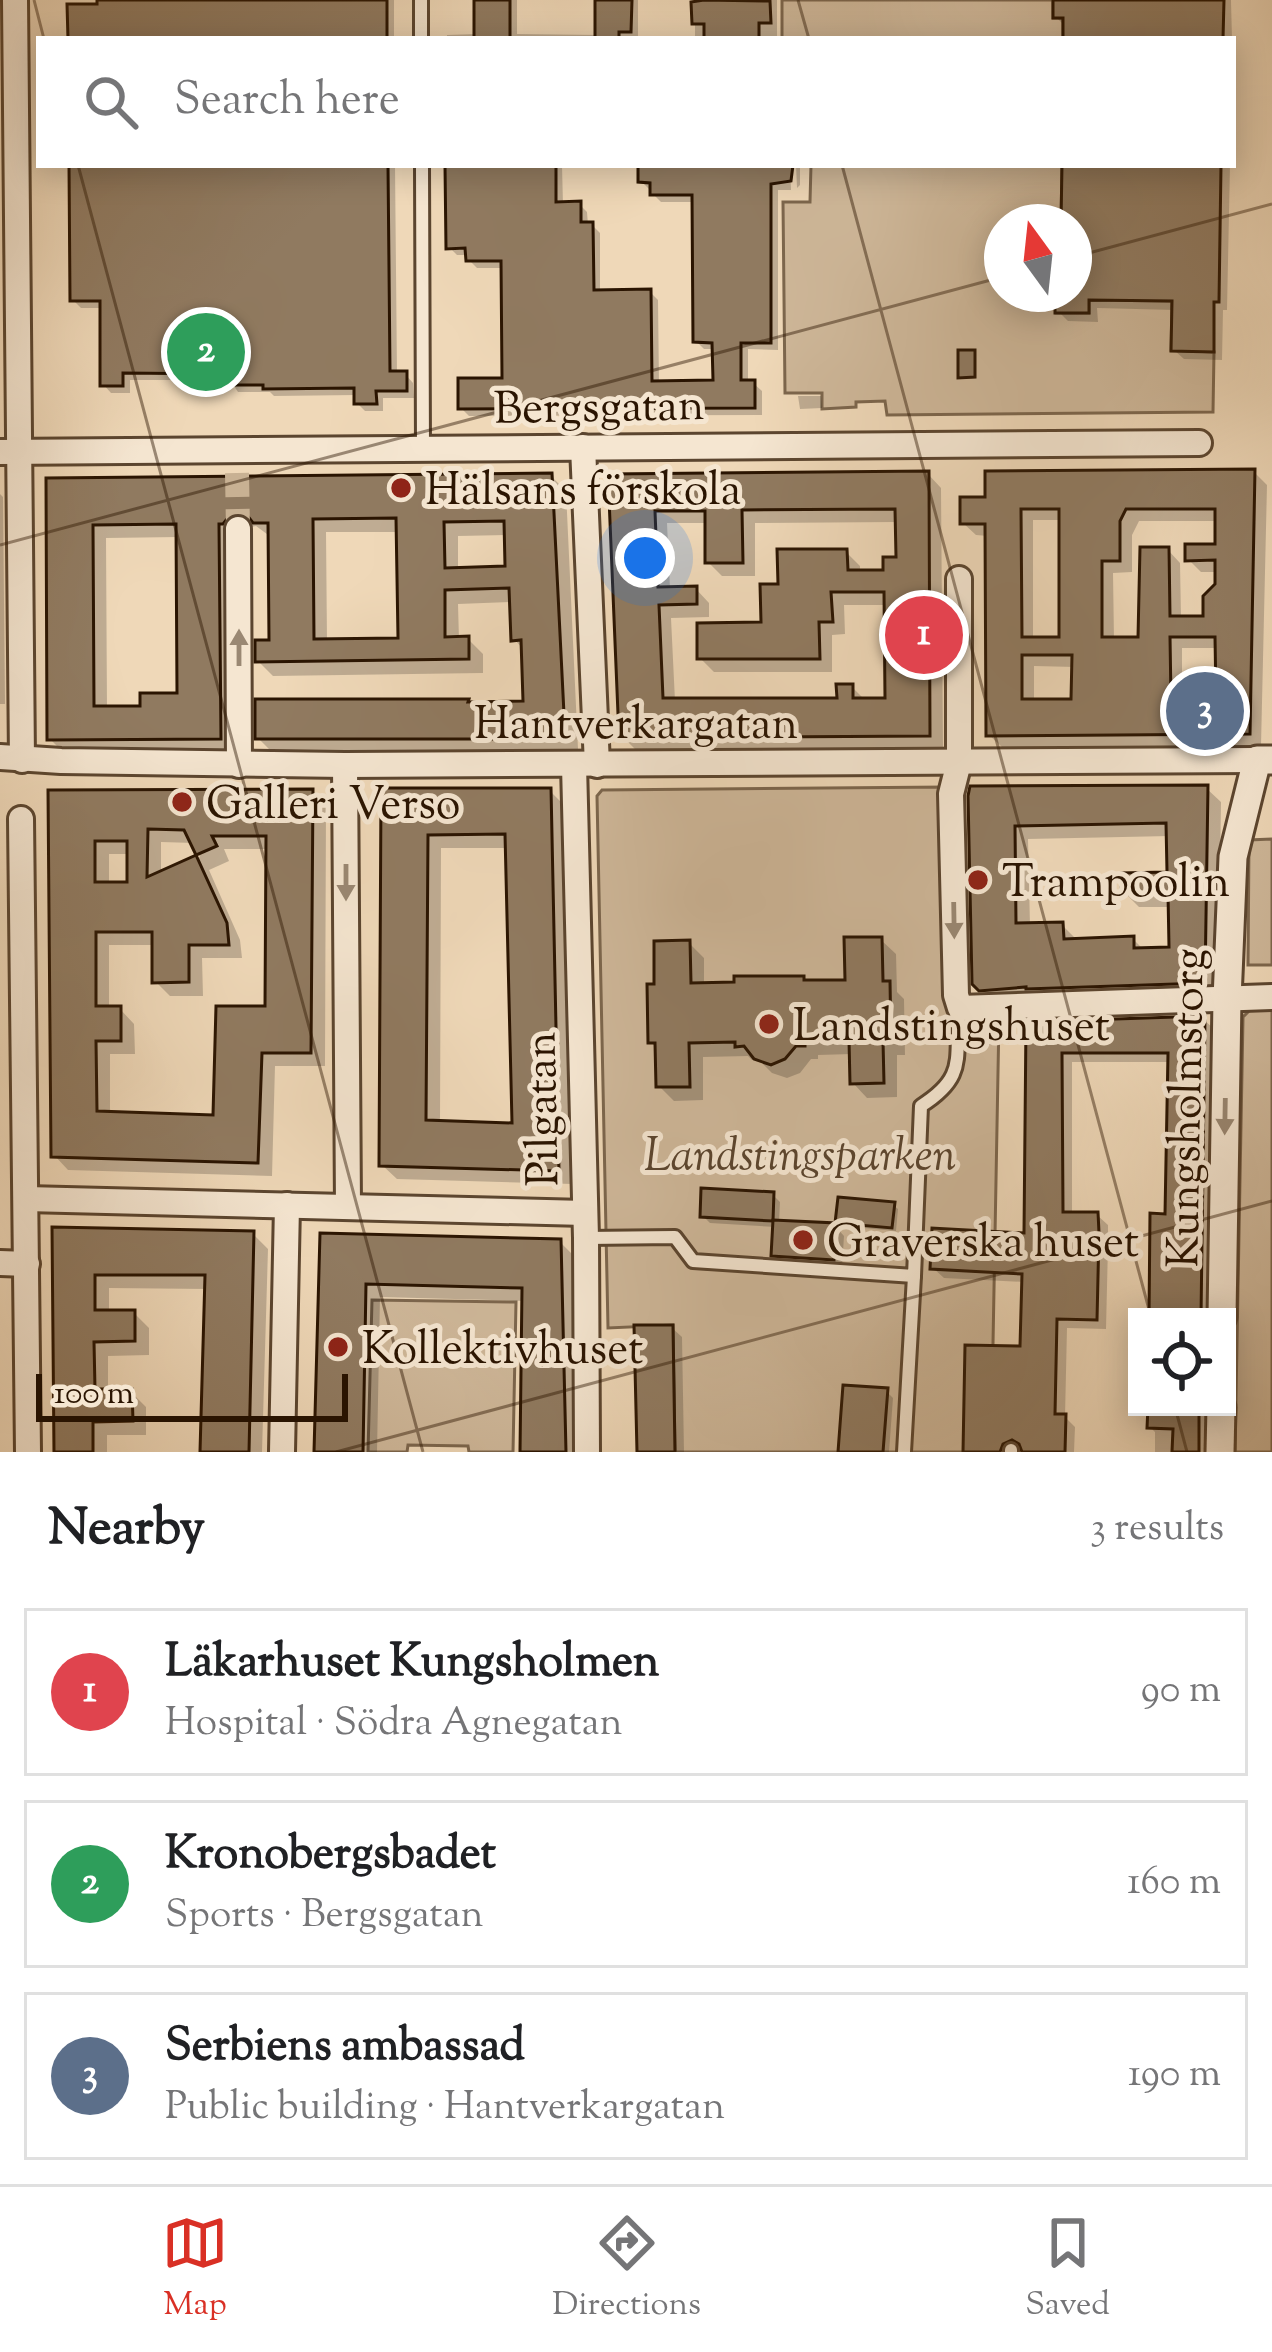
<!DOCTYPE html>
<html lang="en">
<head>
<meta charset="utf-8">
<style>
	:root { --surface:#fff; --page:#f2f2f2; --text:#202124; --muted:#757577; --line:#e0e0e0; --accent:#d93025 }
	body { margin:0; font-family:"Sorts Mill Goudy",serif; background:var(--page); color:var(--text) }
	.controls { position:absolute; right:36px; bottom:36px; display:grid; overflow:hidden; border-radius:0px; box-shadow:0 6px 30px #0003 }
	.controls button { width:108px; height:108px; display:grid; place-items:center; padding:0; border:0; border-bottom:3px solid var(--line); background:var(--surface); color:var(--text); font:60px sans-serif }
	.compass { position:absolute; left:984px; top:204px; width:108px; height:108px; border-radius:50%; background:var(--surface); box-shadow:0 6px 30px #0003; rotate:345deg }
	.scale { position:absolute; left:36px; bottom:30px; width:312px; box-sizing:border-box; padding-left:12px; border:6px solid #2a1401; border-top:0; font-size:33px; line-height:42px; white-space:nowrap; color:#2a1401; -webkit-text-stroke:9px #f5e6d1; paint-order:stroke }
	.you { position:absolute; left:645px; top:558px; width:42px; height:42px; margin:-30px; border:9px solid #fff; border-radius:50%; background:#1a73e8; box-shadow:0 0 0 18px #1a73e833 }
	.badge { display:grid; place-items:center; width:78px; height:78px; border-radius:50%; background:var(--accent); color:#fff; font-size:39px; font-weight:700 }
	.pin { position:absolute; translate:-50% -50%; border:6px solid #fff; box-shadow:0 3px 12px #0006 }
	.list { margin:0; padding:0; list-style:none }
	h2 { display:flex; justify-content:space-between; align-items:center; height:156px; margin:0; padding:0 48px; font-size:51px }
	h2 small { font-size:39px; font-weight:400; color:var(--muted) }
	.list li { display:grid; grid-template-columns:78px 1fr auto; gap:36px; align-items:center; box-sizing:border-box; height:168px; margin:0 24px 24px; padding:0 24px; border:3px solid var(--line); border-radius:0px }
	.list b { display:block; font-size:45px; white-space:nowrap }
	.list p { margin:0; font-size:39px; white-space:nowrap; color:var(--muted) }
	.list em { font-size:39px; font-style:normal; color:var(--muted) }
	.icon { flex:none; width:66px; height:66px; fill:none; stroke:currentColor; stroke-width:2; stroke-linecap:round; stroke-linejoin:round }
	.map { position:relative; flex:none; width:1272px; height:1452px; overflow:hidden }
	.search { position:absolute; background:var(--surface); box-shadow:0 6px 30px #0003; left:36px; right:36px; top:36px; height:132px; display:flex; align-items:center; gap:30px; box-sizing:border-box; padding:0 42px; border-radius:0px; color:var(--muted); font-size:45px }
	.sheet { height:732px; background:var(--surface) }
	nav { display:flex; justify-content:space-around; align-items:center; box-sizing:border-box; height:168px; border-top:3px solid var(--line); background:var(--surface); font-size:33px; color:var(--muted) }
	nav a { display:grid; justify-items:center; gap:6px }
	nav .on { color:var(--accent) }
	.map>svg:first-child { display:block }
	.green { fill:#ceb799; stroke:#7c664d; stroke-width:3 }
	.shadow { fill:#0003; fill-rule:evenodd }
	.building { fill:#907a60; stroke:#2a1401; stroke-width:3; fill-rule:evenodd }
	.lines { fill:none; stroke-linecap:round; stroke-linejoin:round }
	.minor-tunnel { stroke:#c8b193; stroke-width:24; stroke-dasharray:24 12; stroke-linecap:butt }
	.service-casing { stroke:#5b452f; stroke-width:18 }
	.minor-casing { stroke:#5b452f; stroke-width:30 }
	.tertiary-casing { stroke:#5b452f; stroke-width:33 }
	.service { stroke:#f5e6d1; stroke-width:12 }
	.minor { stroke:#f5e6d1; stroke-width:24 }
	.tertiary { stroke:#f5e6d1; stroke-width:27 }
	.oneway { fill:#9a8873 }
	.ticks { fill:none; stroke:#2a1401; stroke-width:3; stroke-opacity:0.45 }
	.poi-dot { fill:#8f2418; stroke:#f5e6d1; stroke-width:4.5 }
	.labels { text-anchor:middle; stroke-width:10; stroke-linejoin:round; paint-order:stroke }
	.street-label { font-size:45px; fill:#2a1401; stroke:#f5e6d1 }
	.poi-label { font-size:45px; fill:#2a1401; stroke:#f5e6d1; text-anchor:start }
	.park-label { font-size:45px; font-style:italic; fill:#5b452f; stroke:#f5e6d1 }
</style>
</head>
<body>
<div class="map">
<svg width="1272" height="1452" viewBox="0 0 1272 1452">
	<rect width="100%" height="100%" fill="#efd8b8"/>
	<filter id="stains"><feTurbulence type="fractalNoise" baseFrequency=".00167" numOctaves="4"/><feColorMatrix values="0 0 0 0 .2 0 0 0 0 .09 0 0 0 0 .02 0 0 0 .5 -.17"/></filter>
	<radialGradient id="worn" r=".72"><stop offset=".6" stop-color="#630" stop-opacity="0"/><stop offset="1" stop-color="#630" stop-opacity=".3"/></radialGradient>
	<!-- green -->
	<g class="green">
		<polygon points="782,0 1053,0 1053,18 1063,18 1063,39 782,39"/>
		<polygon points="811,165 1062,165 1061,222 1002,222 1002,294 1055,294 1056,313 1089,313 1089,300 1172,301 1171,350 1214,352 1213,412 887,415 885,401 856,402 856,407 822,409 822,393 785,393 783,202 810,202"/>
		<polygon points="947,787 949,1020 999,1018 991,1452 675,1452 673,1325 608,1328 597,796 602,790"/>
		<polygon points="1272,839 1272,965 1248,965 1249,840"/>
		<polygon points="1252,1008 1272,1008 1272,1452 1235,1452 1243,1017"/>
		<polygon points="372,1300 516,1302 513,1452 469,1452 468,1446 408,1445 407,1452 368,1452"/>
	</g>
	<!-- shadow -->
	<g class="shadow">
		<polygon points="100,0 394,0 394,39 71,39 100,7"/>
		<polygon points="477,0 517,0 517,34 598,35 598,0 638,0 638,39 447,39 447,35 477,34"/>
		<rect x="695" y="0" width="82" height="39"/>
		<polygon points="1056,0 1231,0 1232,39 1066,39 1066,27 1056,17"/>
		<polygon points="72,165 395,165 397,374 405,374 413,383 414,398 383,398 383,411 365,411 357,403 357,395 274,396 270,392 238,392 230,380 130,380 130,393 111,393 103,384 103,308 81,308 73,300"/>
		<polygon points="448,165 562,165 563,205 579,204 587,212 588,225 592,225 600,233 600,292 650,292 658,300 659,384 716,383 715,349 704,349 696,341 695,202 661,202 653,194 653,189 649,189 641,181 641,165 790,165 791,190 778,190 778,350 748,349 748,383 753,383 762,391 762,415 469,416 461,408 505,381 504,268 477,268 469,260 469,255 457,255 449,247"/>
		<polygon points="796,165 800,165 800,185 797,188"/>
		<polygon points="1065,165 1230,165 1227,310 1223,310 1222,360 1184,359 1174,350 1175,310 1097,308 1098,322 1068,321 1058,311 1058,294 1074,294 1074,222 1064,222"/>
		<polygon points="798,396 821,396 822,408 800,409"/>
		<path d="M 1254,472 L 1267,485 L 1261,746 L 1002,747 L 989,735 L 988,536 L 976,535 L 963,523 L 963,500 ZM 1033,520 L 1062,520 L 1062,640 L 1033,640 ZM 1139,521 L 1218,521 L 1218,547 L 1188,559 L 1201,572 L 1218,572 L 1218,585 L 1206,619 L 1181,619 L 1180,563 L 1168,550 L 1141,640 L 1114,640 L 1113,573 L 1132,572 L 1132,535 ZM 1182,648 L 1218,648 L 1219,702 L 1182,702 ZM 1034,666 L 1075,667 L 1074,702 L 1034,702 Z"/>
		<path d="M 928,474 L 941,488 L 943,749 L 636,750 L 622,736 L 611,477 ZM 898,522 L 899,560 L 886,573 L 860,573 L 860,566 L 846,552 L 781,586 L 764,625 L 700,658 L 714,672 L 832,672 L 832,635 L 845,634 L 844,605 L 887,605 L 888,701 L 866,701 L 852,687 L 840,701 L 675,701 L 671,618 L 709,617 L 709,603 L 696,589 L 670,589 L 667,523 L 708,523 L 708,562 L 722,576 L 755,576 L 755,523 Z"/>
		<path d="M 551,476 L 566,491 L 578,749 L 574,753 L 273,753 L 258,738 L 470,705 L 526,704 L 524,650 L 514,639 L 513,602 L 458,604 L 459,640 L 468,639 L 483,654 L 483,673 L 273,676 L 258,661 L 272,643 L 271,537 L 256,526 L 246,528 L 235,753 L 65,754 L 50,739 L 49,481 ZM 326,532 L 399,532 L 401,641 L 327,641 ZM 507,535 L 508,569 L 458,570 L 458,536 ZM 179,537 L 180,696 L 143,709 L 107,709 L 106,538 Z"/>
		<polygon points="0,494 3,497 5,704 0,704"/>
		<path d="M 1206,788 L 1221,802 L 1218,996 L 997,1004 L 975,983 L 971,796 ZM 1170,836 L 1171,875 L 1124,892 L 1139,907 L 1171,907 L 1172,949 L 1145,951 L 1133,939 L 1078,941 L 1062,925 L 1030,926 L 1028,839 Z"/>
		<path d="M 384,791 L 550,791 L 564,805 L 573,1184 L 397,1179 L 382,1165 ZM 441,848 L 508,848 L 515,1126 L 440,1124 Z"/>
		<path d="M 312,792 L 326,806 L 325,1066 L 275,1066 L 272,1176 L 68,1170 L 54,1155 L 51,793 ZM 161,842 L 194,843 L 200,857 L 161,875 ZM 224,849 L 269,849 L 268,1009 L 216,1118 L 110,1115 L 110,1054 L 135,1054 L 134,1024 L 120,1009 L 109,1009 L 109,945 L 155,945 L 155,981 L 170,996 L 203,996 L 202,958 L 242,958 L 240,940 L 209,870 L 229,861 ZM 109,854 L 130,854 L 130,885 L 109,885 Z"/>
		<polygon points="881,940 896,954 897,992 904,999 905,1055 897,1055 897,1097 867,1098 853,1083 852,1054 818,1055 818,1059 811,1059 800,1073 787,1078 772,1073 759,1060 752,1060 748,1056 703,1057 703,1100 674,1101 659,1086 658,1049 651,1042 657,987 689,943 704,958 704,985 803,979 808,983 848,983"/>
		<polygon points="1203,1019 1214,1029 1210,1317 1152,1317 1168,1217 1170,1062 1072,1062 1072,1215 1097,1215 1108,1225 1108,1246 1106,1329 1067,1328 1065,1417 1075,1427 1074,1452 966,1451 1023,1349 1025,1282 944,1278 933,1268 1027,1236 1028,1025"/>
		<polygon points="990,1026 994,1031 995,1045 975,1045 971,1041 972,1027"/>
		<polygon points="773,1195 780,1202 779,1223 835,1226 844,1236 842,1268 784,1264 774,1255 776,1227 710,1223 703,1216"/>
		<polygon points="893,1205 898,1209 896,1231 842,1226 838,1222"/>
		<polygon points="55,1230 253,1234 268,1249 262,1452 203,1452 207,1289 109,1288 109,1313 134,1313 149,1328 149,1355 108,1356 108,1392 131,1392 146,1407 146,1435 107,1435 107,1452 57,1452"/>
		<polygon points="323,1236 560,1242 575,1257 579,1452 523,1452 525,1301 380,1297 377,1452 317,1452"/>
		<polygon points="672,1328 682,1337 684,1452 640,1452"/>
		<polygon points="886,1391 893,1398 889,1452 841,1452"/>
		<polygon points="1151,1407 1209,1407 1208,1452 1155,1452 1155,1432 1150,1427"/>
	</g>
	<!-- building -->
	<g class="building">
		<polygon points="97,0 387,0 387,39 68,39 67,4 97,4"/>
		<rect x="474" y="0" width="36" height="39"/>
		<polygon points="595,0 632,0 631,32 619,32 619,39 595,39"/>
		<polygon points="704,0 770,1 771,23 759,23 759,39 704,39 704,24 692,24 691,2"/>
		<polygon points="1053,0 1224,0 1223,39 1063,39 1063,18 1053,18"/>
		<polygon points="69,165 388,165 390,371 407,371 407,391 376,391 377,404 354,404 354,388 263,389 263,385 227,385 227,374 123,373 123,386 100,386 100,301 70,301"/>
		<polygon points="445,165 556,165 556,202 581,201 581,222 593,222 594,290 651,289 652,381 713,380 712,343 693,342 692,195 650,195 650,183 638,182 638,165 793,165 791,181 771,184 771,343 741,343 741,380 755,380 755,408 458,409 458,378 502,378 501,261 466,261 465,248 446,249"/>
		<polygon points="1062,165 1221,165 1219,302 1214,302 1214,352 1171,351 1172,301 1089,300 1089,313 1055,313 1055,294 1074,294 1074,222 1061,222"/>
		<polygon points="958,350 975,350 975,377 958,378"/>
		<path d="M 1255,469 L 1250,734 L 986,736 L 985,524 L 960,524 L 960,497 L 985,497 L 985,471 ZM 1021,509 L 1059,509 L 1059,637 L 1022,637 ZM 1126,509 L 1215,509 L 1215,544 L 1185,544 L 1185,561 L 1215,560 L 1215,584 L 1203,596 L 1203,616 L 1170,616 L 1169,547 L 1140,547 L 1138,637 L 1102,637 L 1102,561 L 1120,561 L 1120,521 ZM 1170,637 L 1215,637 L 1216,699 L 1171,699 ZM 1022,655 L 1072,655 L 1071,699 L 1022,699 Z"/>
		<path d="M 929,471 L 930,736 L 619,738 L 608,474 ZM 895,509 L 896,557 L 883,557 L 883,570 L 848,570 L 847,549 L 777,549 L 778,584 L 760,584 L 761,622 L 697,623 L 697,659 L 820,659 L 819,622 L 833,622 L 831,592 L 884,592 L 885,698 L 853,698 L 853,684 L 836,684 L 837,698 L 663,698 L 659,605 L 697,604 L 697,586 L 658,587 L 655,511 L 705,511 L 705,563 L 743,563 L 742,510 Z"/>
		<path d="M 552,473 L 565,734 L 559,739 L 255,739 L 255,699 L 469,699 L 468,702 L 523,701 L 521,640 L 511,641 L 509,588 L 445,590 L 445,637 L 469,636 L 469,659 L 255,662 L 255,640 L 269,640 L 268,523 L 253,523 L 247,515 L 239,513 L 231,514 L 223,524 L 219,524 L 221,739 L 47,740 L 46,478 ZM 396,518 L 398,638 L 314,639 L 313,519 ZM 504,521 L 505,566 L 445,568 L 444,522 ZM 176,524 L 177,693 L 140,693 L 140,706 L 94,706 L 93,525 Z"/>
		<path d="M 1208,785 L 1205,983 L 1026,989 L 1026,987 L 979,991 L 972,984 L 968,796 L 970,786 ZM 1166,823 L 1167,872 L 1121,873 L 1121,894 L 1168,894 L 1169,947 L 1134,948 L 1134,936 L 1064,939 L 1063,922 L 1016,923 L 1015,826 Z"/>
		<path d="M 381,788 L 551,788 L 559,1171 L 379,1166 ZM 505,834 L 512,1123 L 426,1120 L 428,835 Z"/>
		<path d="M 313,789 L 311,1053 L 262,1053 L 258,1163 L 51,1157 L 48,790 ZM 148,829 L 184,830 L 196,855 L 147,877 ZM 212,836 L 266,836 L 265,1006 L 216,1006 L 213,1115 L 97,1111 L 96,1041 L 121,1041 L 121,1006 L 96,1006 L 96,932 L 152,932 L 152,983 L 189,982 L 189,945 L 229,945 L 227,923 L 196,855 L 217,846 ZM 95,841 L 127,841 L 127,882 L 95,882 Z"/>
		<polygon points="844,937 882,937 883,981 890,981 891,1041 883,1041 884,1083 850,1084 849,1040 805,1041 805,1046 796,1046 785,1059 771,1065 754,1059 744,1046 735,1047 735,1042 689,1043 690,1087 656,1087 655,1043 648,1043 647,984 654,984 654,941 690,940 691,983 734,982 734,976 804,976 804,980 845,980"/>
		<polygon points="1205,1016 1201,1317 1149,1317 1150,1213 1165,1214 1168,1053 1062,1053 1063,1212 1098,1212 1099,1233 1097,1320 1057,1319 1055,1414 1066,1414 1065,1452 1022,1452 1019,1444 1012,1440 1003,1444 1000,1452 963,1452 965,1345 1020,1346 1022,1274 930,1269 932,1228 1024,1233 1026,1022"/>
		<polygon points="701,1188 774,1192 773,1221 700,1217"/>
		<polygon points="838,1197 895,1202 892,1228 835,1223"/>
		<polygon points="773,1220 836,1223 834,1260 771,1256"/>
		<polygon points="52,1227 254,1231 249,1452 200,1452 205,1275 95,1275 95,1310 135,1310 135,1341 94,1342 95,1389 132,1389 133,1421 93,1422 93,1452 54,1452"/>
		<polygon points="320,1233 561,1239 566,1452 520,1452 522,1288 366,1284 363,1452 314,1452"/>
		<polygon points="634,1325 673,1325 675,1452 637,1452"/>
		<polygon points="843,1385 888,1388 883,1452 838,1452"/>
		<polygon points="1148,1407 1199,1407 1199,1452 1172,1452 1173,1429 1147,1428"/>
	</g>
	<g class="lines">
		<!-- minor-tunnel -->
		<polyline class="minor-tunnel" points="237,473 238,529"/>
		<defs>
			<g id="service">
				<polyline points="421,0 421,39"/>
				<polyline points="422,165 423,449"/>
				<path d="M 586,1238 L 675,1237 L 693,1261 L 914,1276 L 921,1106 C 970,1075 953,1056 960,1008"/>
				<polyline points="904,1452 914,1276"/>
				<polyline points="1011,1452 1011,1450"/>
			</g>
			<g id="minor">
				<polyline points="15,0 22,760"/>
				<polyline points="583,447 597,765"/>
				<polyline points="0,452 1199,443"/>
				<polyline points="238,529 239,765"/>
				<polyline points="959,579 959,762 951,794 956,995 960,1008 1272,997"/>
				<polyline points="0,757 61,761 345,765 1257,760"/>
				<polyline points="345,765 348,1206"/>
				<polyline points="574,765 586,1238 587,1452"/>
				<polyline points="21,819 28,1452"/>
				<polyline points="26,1199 585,1213"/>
				<polyline points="0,1263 27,1264"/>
				<polyline points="282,1452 287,1205"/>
			</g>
			<g id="tertiary">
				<polyline points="1222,1317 1227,999 1233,857 1257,760 1272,760"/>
				<polyline points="1220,1452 1221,1407"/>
			</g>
		</defs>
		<!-- service casing -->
		<use href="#service" class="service-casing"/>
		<!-- minor casing -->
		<use href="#minor" class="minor-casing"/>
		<!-- tertiary casing -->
		<use href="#tertiary" class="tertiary-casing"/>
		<!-- service -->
		<use href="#service" class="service"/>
		<!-- minor -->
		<use href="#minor" class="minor"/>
		<!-- tertiary -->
		<use href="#tertiary" class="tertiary"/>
	</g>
	<!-- one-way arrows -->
	<defs><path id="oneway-solid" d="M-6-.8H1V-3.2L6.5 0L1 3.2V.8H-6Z" transform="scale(3)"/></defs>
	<g class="oneway">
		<use href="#oneway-solid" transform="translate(239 648) rotate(-90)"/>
		<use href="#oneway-solid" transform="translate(346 882) rotate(90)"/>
		<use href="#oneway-solid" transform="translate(954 920) rotate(89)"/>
		<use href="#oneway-solid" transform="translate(1225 1116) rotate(91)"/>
	</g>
	<!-- ticks -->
	<path class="ticks" d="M 34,0 L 44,39M 798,0 L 809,39M 78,165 L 423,1452M 842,165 L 1151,1317M 1074,257 L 1272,204M 0,545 L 1002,277M 1175,1407 L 1187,1452M 336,1452 L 1272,1201"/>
	<!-- markers -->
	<g class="poi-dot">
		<circle cx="401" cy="488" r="12"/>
		<circle cx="182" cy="802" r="12"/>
		<circle cx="978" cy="880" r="12"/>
		<circle cx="769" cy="1024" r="12"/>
		<circle cx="803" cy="1240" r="12"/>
		<circle cx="338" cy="1347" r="12"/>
	</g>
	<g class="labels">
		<!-- street labels -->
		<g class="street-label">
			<text transform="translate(599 405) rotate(-1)" y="16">Bergsgatan</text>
			<text x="636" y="738">Hantverkargatan</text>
			<text transform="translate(1184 1108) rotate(-89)" y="16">Kungsholmstorg</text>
			<text transform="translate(540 1109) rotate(-91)" y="16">Pilgatan</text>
		</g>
		<!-- poi labels -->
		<g class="poi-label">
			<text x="425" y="504">Hälsans förskola</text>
			<text x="206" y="818">Galleri Verso</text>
			<text x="1002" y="896">Trampoolin</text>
			<text x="793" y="1040">Landstingshuset</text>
			<text x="827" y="1256">Graverska huset</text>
			<text x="362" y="1363">Kollektivhuset</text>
		</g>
		<!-- park labels -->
		<g class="park-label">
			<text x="800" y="1169">Landstingsparken</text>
		</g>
	</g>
	<rect width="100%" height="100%" filter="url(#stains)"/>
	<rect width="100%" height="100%" fill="url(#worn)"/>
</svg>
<div class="controls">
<button><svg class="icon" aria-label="locate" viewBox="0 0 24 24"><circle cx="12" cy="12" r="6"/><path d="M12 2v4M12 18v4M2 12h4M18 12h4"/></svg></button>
</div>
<svg class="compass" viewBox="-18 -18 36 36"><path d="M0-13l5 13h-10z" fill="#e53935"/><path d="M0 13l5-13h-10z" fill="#757577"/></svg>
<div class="scale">100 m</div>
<div class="you"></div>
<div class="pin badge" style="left:924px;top:635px;background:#e0444e">1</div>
<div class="pin badge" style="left:206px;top:352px;background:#2e9e5b">2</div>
<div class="pin badge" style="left:1205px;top:711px;background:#5c6f8a">3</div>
<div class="search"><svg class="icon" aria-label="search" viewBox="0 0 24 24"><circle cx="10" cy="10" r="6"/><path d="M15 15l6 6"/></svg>Search here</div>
</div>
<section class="sheet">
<h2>Nearby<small>3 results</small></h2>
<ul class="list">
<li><span class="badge" style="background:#e0444e">1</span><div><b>Läkarhuset Kungsholmen</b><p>Hospital · Södra Agnegatan</p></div><em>90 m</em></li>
<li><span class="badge" style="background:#2e9e5b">2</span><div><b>Kronobergsbadet</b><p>Sports · Bergsgatan</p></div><em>160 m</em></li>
<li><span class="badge" style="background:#5c6f8a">3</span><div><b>Serbiens ambassad</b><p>Public building · Hantverkargatan</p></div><em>190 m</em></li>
</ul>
</section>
<nav>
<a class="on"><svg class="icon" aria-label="map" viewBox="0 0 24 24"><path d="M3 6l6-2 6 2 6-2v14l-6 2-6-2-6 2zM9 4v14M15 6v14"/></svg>Map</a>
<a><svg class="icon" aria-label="directions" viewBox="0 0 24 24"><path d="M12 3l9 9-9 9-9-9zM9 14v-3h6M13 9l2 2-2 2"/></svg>Directions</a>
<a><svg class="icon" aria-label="saved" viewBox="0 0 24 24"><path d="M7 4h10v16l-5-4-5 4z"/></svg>Saved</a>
</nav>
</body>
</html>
